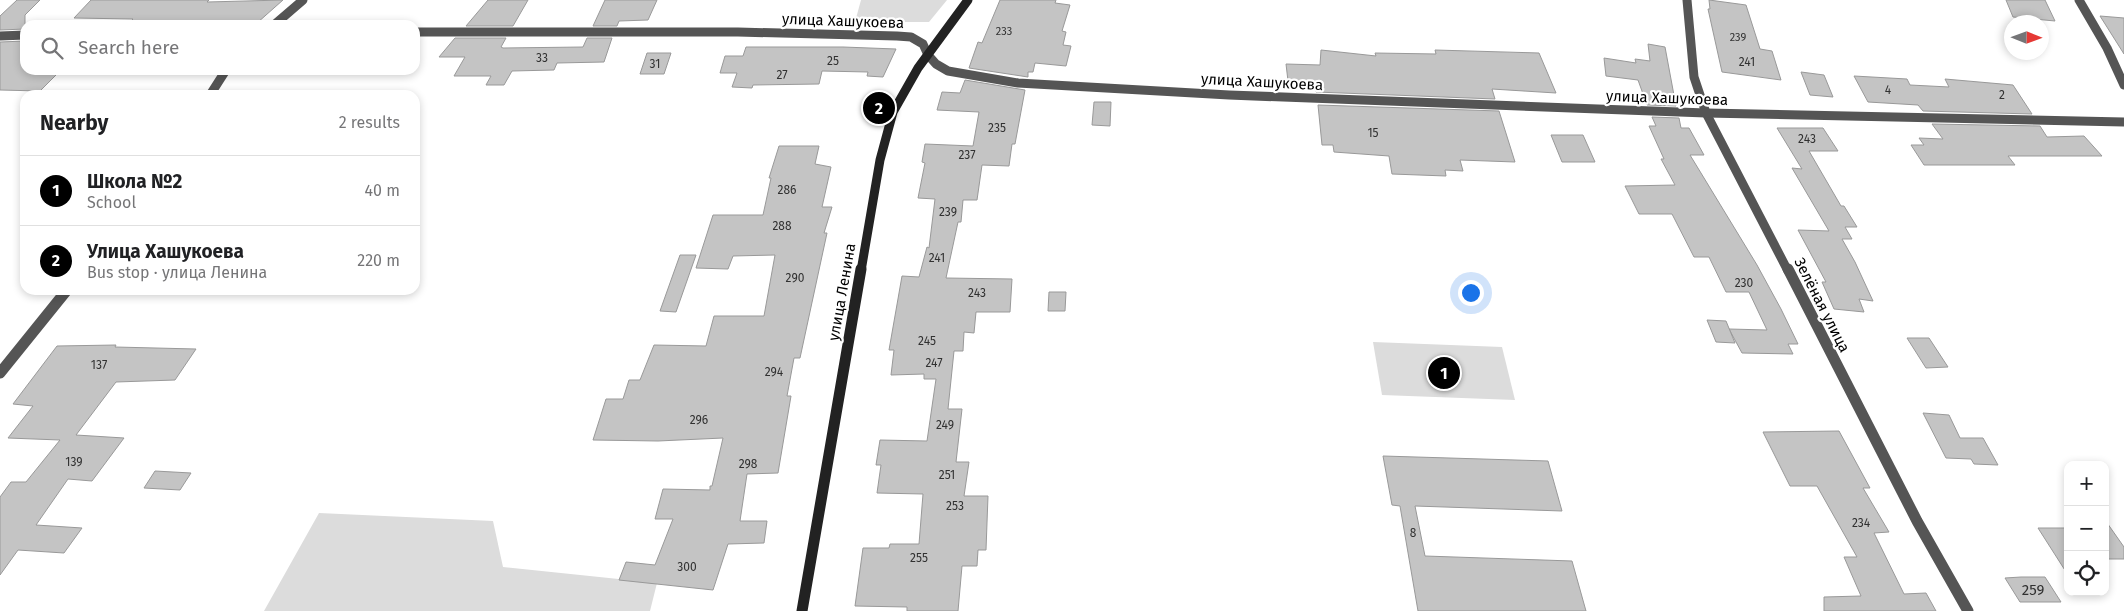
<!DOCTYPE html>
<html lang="en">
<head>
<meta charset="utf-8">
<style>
	:root { --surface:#fff; --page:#f6f6f6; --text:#202124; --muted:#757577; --line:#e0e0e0; --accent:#000 }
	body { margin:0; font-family:"Fira Sans",sans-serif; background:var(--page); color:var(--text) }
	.controls { position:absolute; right:15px; bottom:15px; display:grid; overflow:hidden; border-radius:10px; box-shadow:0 2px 8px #0003 }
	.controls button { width:45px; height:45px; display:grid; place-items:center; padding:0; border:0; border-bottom:1px solid var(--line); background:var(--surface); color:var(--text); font:25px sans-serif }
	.compass { position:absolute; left:2004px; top:15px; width:45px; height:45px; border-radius:50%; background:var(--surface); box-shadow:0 2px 8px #0003; rotate:91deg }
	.you { position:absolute; left:1470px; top:292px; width:18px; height:18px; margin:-12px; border:4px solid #fff; border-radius:50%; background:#1a73e8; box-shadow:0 0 0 8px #1a73e833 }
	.badge { display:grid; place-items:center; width:32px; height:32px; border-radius:50%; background:var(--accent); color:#fff; font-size:16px; font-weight:700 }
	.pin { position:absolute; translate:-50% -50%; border:2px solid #fff; box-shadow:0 1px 5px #0006 }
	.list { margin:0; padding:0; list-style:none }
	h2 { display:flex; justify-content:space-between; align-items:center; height:65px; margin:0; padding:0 20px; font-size:21px }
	h2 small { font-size:16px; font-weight:400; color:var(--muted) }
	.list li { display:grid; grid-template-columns:32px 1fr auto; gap:15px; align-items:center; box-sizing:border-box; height:70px; padding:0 20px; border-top:1px solid var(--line) }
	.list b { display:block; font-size:19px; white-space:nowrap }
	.list p { margin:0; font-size:16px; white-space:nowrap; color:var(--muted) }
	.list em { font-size:16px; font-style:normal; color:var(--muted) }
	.icon { flex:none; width:28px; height:28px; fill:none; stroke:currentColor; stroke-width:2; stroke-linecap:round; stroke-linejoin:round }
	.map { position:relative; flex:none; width:2124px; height:611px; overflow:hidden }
	.search { position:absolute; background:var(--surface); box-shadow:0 2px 8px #0003; left:20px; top:20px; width:400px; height:55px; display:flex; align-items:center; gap:12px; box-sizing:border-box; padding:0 18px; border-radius:15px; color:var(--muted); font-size:19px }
	.panel { position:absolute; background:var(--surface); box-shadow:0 2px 8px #0003; left:20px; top:90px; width:400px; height:205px; border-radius:15px }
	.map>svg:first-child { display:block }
	.green { fill:#dcdcdc }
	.building { fill:#c4c4c4; stroke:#999 }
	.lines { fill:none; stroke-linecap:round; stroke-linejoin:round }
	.street-far1 { stroke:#555; stroke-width:9 }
	.street { stroke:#555; stroke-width:11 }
	.secondary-far1 { stroke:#222; stroke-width:9 }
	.secondary { stroke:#222; stroke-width:11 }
	.labels { text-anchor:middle; stroke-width:4.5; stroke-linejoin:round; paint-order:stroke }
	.far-number-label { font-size:11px; fill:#313131 }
	.number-label { font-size:12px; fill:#313131 }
	.street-label { font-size:15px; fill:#000; stroke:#fff }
	.near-number-label { font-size:15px; fill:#313131 }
</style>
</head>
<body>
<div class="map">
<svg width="2124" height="611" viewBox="0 0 2124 611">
	<rect width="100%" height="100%" fill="#fff"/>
	<!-- green -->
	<g class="green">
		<polygon points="861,0 947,0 929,22 855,22"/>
		<polygon points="1373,342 1502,347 1515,400 1382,395"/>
		<polygon points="319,513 493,521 503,567 657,583 650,611 264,611"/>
	</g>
	<!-- building -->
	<g class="building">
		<polygon points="17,0 40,0 25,15 25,29 0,30 0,16"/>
		<polygon points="91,0 209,0 207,2 283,0 257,23 130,22 133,19 74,18"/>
		<polygon points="488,0 528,0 513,26 466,26"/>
		<polygon points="605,0 657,0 648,20 619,21 617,26 593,26"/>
		<polygon points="1000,0 1056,0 1055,3 1070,5 1062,31 1066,32 1063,45 1071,46 1066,66 1035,63 1033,72 1028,72 1028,77 969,68 978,42 982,43"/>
		<polygon points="1709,0 1746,5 1760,49 1772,51 1781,80 1722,72 1708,9 1710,9"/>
		<polygon points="2006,0 2045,0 2055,21 2013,17"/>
		<polygon points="2100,16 2124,18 2124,54"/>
		<polygon points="455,38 506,38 501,47 503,48 583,47 587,38 612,38 604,62 557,63 554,70 512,71 504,85 486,85 491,76 454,76 465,57 439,57"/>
		<polygon points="25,41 25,70 61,70 40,91 0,90 0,42"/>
		<polygon points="1648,44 1665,47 1676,106 1647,105 1638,80 1606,76 1604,58 1636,63 1635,59 1650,61"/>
		<polygon points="746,47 843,47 896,49 883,77 867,76 868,72 822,71 819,84 753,85 752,88 732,87 737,73 720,73 725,56 743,56"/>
		<polygon points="1321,50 1376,56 1375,53 1436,54 1435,50 1539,53 1556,93 1492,89 1495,99 1316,92 1315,85 1294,85 1293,81 1288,81 1286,64 1320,65"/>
		<polygon points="647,53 671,53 664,74 640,74"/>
		<polygon points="1801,72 1824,75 1833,97 1810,95"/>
		<polygon points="1854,76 1907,79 1910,85 1949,87 1945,79 2013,85 2032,114 1923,111 1918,105 1868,102"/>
		<polygon points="965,80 1025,90 1015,144 1012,144 1009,166 982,165 977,200 963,200 961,222 958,222 946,278 1012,279 1010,312 976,312 974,333 964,332 963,351 954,351 948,409 962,409 956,462 969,462 964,496 988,496 986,550 978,550 977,566 962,566 958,611 907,611 907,607 855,606 863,548 889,548 890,544 919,544 923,494 877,493 881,465 876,465 880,440 927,441 936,379 924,379 924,374 891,375 894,350 889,350 902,276 919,277 927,247 929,248 935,199 918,198 925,163 922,162 925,144 973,146 979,112 937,110 942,92 960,93"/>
		<polygon points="1094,102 1111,102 1110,126 1092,125"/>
		<polygon points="1318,105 1499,111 1515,162 1460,160 1463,171 1445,170 1446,176 1392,174 1389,156 1334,152 1333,145 1322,145"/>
		<polygon points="1652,117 1679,118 1681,128 1689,128 1704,155 1690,155 1757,265 1781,309 1798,344 1788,344 1793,354 1742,353 1729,329 1767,330 1749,292 1726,292 1709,257 1694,257 1672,214 1639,214 1625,186 1675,185 1661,159 1664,159 1649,126 1656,126"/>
		<polygon points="1932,124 2040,126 2047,137 2084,136 2102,156 2008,156 2015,165 1924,165 1911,145 1924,145 1919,138 1943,139"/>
		<polygon points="1777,128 1823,128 1838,151 1809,151 1841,206 1844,206 1857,227 1845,227 1852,239 1842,239 1855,262 1873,301 1859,299 1864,312 1834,309 1822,282 1826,282 1798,230 1829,231 1792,168 1802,169"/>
		<polygon points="1551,135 1583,135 1595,162 1562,162"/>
		<polygon points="779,146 819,146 815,164 831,167 822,207 832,207 824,233 827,233 800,358 794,358 787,396 791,396 778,473 747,474 740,521 767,521 764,543 728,544 713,590 619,580 626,562 655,565 673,519 655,519 663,489 710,490 710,486 712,486 723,438 658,441 593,440 606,399 623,399 629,380 640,380 654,345 706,346 714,316 764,316 775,255 733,256 728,269 696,268 713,215 763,215 771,178 769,178"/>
		<polygon points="680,255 696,255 676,312 660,311"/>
		<polygon points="1049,292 1066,292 1065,311 1048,311"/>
		<polygon points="1707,320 1726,321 1735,343 1716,342"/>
		<polygon points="1907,338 1929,338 1948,367 1926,368"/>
		<polygon points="116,345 115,347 196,349 175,380 116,382 76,435 124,438 92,481 68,479 36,525 82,528 64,553 18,550 0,575 0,497 11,482 26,482 60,440 8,438 33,406 13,404 57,346"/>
		<polygon points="1923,413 1949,415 1960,438 1983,438 1998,465 1974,464 1971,459 1946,458"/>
		<polygon points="1839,431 1870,488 1863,488 1889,532 1874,533 1904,594 1926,593 1936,611 1824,611 1824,597 1861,596 1844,557 1857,557 1817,486 1790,486 1763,432"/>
		<polygon points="1383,456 1548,461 1562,511 1415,506 1425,556 1572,561 1586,611 1418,611 1400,506 1392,505"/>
		<polygon points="155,471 191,473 180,490 144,488"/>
		<polygon points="2105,520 2124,547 2124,559 2105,559"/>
		<polygon points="2038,528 2068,528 2068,575"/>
		<polygon points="2021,577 2045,577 2061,602 2020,602 2005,578"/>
	</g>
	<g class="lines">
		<!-- street-far1 -->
		<g class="street-far1">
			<polyline points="1687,0 1694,77 1706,113 1788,271"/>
			<polyline points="2079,0 2107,48 2124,85"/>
			<polyline points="274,25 303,0"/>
			<polyline points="415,32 738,32 897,36 911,37 923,44 928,55 936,64 948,71 1018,83 1229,95 1706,113 2124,122"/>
			<polyline points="0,36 25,35"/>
			<polyline points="210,95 226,70"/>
		</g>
		<!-- street -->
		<g class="street">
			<polyline points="1788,269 1917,521 1968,611"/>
			<polyline points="0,373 67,290"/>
		</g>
		<!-- secondary-far1 -->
		<polyline class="secondary-far1" points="861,271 880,160 893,112 918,68 968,0"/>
		<!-- secondary -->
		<polyline class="secondary" points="802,611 861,269"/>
	</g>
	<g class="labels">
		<!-- far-number labels -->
		<g class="far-number-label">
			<text x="1004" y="35">233</text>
			<text x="1738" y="41">239</text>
		</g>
		<!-- number labels -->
		<g class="number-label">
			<text x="542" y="62">33</text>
			<text x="833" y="65">25</text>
			<text x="1747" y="66">241</text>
			<text x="655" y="68">31</text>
			<text x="782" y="79">27</text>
			<text x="1888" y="94">4</text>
			<text x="2002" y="99">2</text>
			<text x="997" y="132">235</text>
			<text x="1373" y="137">15</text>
			<text x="1807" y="143">243</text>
			<text x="967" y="159">237</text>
			<text x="787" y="194">286</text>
			<text x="948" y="216">239</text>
			<text x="782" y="230">288</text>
			<text x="937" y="262">241</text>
			<text x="795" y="282">290</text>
			<text x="1744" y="287">230</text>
			<text x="977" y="297">243</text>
			<text x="927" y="345">245</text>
			<text x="934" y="367">247</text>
			<text x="99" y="369">137</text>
			<text x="774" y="376">294</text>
			<text x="699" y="424">296</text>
			<text x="945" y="429">249</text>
			<text x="74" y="466">139</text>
			<text x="748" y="468">298</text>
			<text x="947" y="479">251</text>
			<text x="955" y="510">253</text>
			<text x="1861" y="527">234</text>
			<text x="1413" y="537">8</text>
			<text x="919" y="562">255</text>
			<text x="687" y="571">300</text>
		</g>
		<!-- street labels -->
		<g class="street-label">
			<text transform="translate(843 21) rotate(2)" y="5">улица Хашукоева</text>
			<text transform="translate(1262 82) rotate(3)" y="5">улица Хашукоева</text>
			<text transform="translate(1667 98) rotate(2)" y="5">улица Хашукоева</text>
			<text transform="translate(842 292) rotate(-80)" y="5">улица Ленина</text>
			<text transform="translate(1822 305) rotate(63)" y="5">Зелёная улица</text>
		</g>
		<!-- near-number labels -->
		<g class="near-number-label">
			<text x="2033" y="595">259</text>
		</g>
	</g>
</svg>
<div class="controls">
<button>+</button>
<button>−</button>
<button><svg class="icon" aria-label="locate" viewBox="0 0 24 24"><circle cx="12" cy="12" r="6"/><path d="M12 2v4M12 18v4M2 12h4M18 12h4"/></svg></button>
</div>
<svg class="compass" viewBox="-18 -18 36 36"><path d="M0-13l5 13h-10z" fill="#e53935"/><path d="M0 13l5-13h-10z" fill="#757577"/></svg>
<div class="you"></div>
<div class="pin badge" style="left:1444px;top:373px">1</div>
<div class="pin badge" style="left:879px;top:108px">2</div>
<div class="search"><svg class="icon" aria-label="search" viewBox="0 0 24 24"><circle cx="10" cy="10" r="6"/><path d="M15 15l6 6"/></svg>Search here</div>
<section class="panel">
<h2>Nearby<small>2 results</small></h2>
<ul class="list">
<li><span class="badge">1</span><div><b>Школа №2</b><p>School</p></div><em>40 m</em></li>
<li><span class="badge">2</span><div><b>Улица Хашукоева</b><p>Bus stop · улица Ленина</p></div><em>220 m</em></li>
</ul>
</section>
</div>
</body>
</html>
